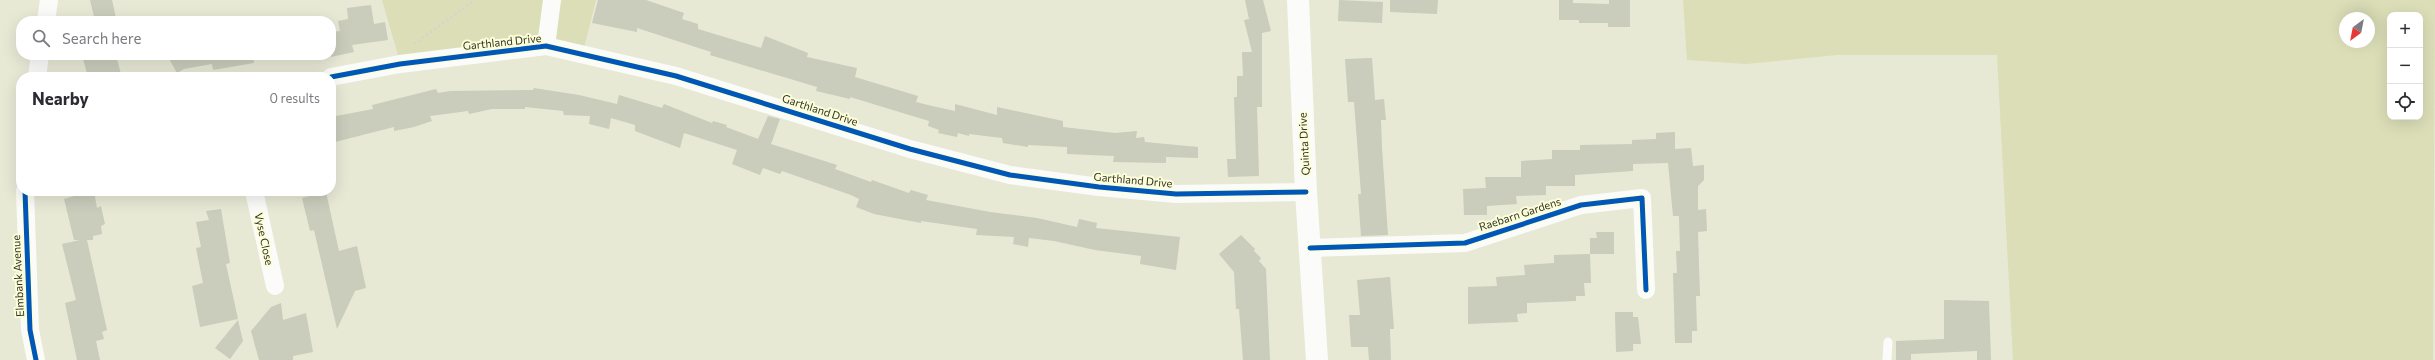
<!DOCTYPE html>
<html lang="en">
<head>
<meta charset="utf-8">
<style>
	:root { --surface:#fff; --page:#f7f7f7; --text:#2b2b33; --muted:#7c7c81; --line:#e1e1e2 }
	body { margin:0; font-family:Commissioner,sans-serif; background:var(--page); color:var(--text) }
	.controls { position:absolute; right:12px; top:12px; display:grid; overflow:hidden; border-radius:8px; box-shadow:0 4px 16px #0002 }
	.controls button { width:36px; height:36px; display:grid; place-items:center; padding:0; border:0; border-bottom:1px solid var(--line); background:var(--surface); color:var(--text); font:20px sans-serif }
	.compass { position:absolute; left:2339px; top:12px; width:36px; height:36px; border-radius:50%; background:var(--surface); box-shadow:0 4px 16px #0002; rotate:212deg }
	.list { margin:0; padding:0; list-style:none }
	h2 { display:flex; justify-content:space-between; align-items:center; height:52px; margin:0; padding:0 16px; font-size:17px }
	h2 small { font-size:13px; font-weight:400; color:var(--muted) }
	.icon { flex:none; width:22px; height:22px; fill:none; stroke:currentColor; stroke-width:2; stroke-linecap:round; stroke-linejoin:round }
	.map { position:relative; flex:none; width:2435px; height:360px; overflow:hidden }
	.search { position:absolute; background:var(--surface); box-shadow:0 4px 16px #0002; left:16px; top:16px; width:320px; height:44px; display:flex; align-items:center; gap:10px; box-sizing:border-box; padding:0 14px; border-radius:16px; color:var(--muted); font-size:15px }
	.panel { position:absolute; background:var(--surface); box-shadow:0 4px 16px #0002; left:16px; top:72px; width:320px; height:124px; border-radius:16px }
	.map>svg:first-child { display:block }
	.green { fill:#dbdeb7; fill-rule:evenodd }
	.building { fill:#caccbc }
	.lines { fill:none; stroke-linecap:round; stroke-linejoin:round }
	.path { stroke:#d4d5cf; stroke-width:2.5; stroke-dasharray:2 3; stroke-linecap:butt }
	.lane { stroke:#fbfcf9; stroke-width:9 }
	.street { stroke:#fbfcf9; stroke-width:18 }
	.secondary { stroke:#fbfcf9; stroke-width:22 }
	.cycleway-casing { stroke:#fcfeda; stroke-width:8 }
	.cycleway { stroke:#0057b8; stroke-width:5 }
	.labels { text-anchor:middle; stroke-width:4; stroke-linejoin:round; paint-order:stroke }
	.street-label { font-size:11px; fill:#323325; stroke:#fcfeda }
</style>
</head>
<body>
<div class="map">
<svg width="2435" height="360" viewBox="0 0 2435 360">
	<rect width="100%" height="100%" fill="#e7e9d5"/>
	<!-- green -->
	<g class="green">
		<polygon points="382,0 596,0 582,56 546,46 474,55 398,55"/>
		<path d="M 1683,0 L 2435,0 L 2433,360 L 2013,360 L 1997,55 L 1837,55 L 1746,64 L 1687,60 ZM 2390,15 L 2420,15 L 2420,117 L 2390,117 ZM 2345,18 L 2369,18 L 2369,42 L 2345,42 Z"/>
	</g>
	<!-- building -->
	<g class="building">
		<polygon points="90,0 112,0 116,18 95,21"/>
		<polygon points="598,0 646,0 684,13 682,19 698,24 698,29 761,48 765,36 808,53 807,57 857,68 855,77 918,96 916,102 932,106 955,111 955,104 997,115 997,107 1063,121 1063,127 1115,133 1137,131 1136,138 1144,137 1145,142 1198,147 1198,158 1166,157 1166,163 1113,162 1114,156 1067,154 1067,147 1028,145 1028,147 1003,143 1002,138 969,134 969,136 958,133 957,137 938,133 939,130 928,126 929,121 850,97 850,99 816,91 817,87 710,55 711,52 637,28 637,32 592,23"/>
		<polygon points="1245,0 1263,0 1271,31 1262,33 1262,107 1257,107 1259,176 1228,177 1227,159 1236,159 1234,97 1237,97 1237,76 1243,76 1242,52 1252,52 1244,20 1249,19"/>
		<polygon points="1339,0 1383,2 1382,23 1338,21"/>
		<polygon points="1390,0 1438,0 1437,14 1390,12"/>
		<polygon points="1559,0 1573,0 1573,3 1609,4 1609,0 1630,0 1630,27 1608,27 1608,23 1579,23 1579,20 1559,20"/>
		<polygon points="371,5 374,24 385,22 388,40 352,45 354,52 331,57 331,32 340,31 338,21 348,19 347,8"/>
		<polygon points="82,55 116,55 121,74 108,77 88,77"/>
		<polygon points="167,55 253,55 254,63 213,70 212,64 184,69 177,73"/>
		<polygon points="1372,58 1375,100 1384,99 1386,120 1381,120 1382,148 1388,235 1361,236 1358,194 1361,194 1354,102 1348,102 1345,59"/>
		<polygon points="534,88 579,95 617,104 619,95 662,108 664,104 712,123 713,121 727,125 726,127 758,139 768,116 780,119 771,144 837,165 835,169 871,182 872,180 909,193 911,190 928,195 926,200 990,212 1037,218 1077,227 1079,219 1097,223 1096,228 1180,237 1176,270 1140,264 1141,256 1095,250 1054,241 1029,238 1028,247 1013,244 1014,237 976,235 977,229 921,221 921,223 874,214 856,207 859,199 851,195 782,171 780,174 763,168 760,175 732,164 737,150 684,133 680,148 635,131 635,125 611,118 609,129 589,124 590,116 564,115 563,111 525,107 525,109 492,109 469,114 468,111 430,116 432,121 414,127 394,131 394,127 331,143 331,117 373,109 372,105 436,89 438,93 450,91 533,90"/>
		<polygon points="1675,132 1675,149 1691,148 1693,166 1704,165 1704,180 1698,186 1698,210 1706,209 1707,231 1698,232 1700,296 1696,296 1697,331 1692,331 1692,343 1675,343 1673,273 1677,273 1676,251 1680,251 1679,216 1673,216 1668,163 1633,164 1633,171 1575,175 1575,186 1546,186 1546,195 1516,196 1517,204 1487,206 1487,215 1464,215 1463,189 1486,188 1485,177 1521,177 1521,161 1552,159 1552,150 1580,150 1580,145 1632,144 1632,140 1656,139 1656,133"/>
		<polygon points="91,191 94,191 97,208 101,206 105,224 101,226 102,234 93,236 93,240 87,240 107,330 102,332 104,339 96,341 100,360 77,360 65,303 76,300 62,244 80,240 74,240 64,199"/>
		<polygon points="326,192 339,251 357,246 366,288 355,291 337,329 314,230 310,231 302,198"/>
		<polygon points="221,209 230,263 226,264 238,319 200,327 192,286 203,283 196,248 201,247 196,222 209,220 206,211"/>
		<polygon points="1596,232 1614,232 1614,254 1590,254 1590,238 1597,238"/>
		<polygon points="1241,235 1255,249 1254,251 1261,258 1259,261 1266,269 1270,360 1243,360 1239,309 1236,309 1234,272 1219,254"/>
		<polygon points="1590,254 1591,283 1584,283 1585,296 1576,296 1576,301 1527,303 1527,313 1517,314 1518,322 1468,324 1468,287 1497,286 1496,277 1525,275 1524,265 1554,263 1554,255"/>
		<polygon points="1390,277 1394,329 1390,329 1391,360 1369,360 1368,347 1351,347 1349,315 1360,315 1357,280"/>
		<polygon points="1944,300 1989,301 1991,360 1977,360 1977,351 1911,354 1911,360 1896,360 1896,341 1944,339"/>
		<polygon points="281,303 283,320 306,313 313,352 293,356 293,360 259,360 251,331 271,307"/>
		<polygon points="1615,312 1633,312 1633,317 1638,317 1641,344 1633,344 1633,351 1616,352"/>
		<polygon points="238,320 243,341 230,359 215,348"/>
	</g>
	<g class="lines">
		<!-- path -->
		<polyline class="path" points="414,44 475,0"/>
		<!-- lane -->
		<polyline class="lane" points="1887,360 1888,342"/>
		<!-- street -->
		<g class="street">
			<polyline points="46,21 49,0"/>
			<polyline points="546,46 552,0"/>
			<polyline points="37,77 40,55"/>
			<polyline points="331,77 400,64 546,46 676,76 910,149 1010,175 1099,187 1176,194 1306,192"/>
			<polyline points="25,191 30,330 36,360"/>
			<polyline points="254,191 275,286"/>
			<polyline points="1310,248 1465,243 1581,205 1642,198 1646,290"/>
		</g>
		<!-- secondary -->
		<polyline class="secondary" points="1298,0 1306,192 1317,360"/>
		<defs>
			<g id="cycleway">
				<polyline points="331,77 400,64 546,46 676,76 910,149 1010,175 1099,187 1176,194 1306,192"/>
				<polyline points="25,191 30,330 36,360"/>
				<polyline points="1310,248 1465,243 1581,205 1642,198 1646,290"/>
			</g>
		</defs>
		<!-- cycleway casing -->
		<use href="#cycleway" class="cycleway-casing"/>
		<!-- cycleway -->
		<use href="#cycleway" class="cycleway"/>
	</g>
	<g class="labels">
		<!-- street labels -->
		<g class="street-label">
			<text transform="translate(502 42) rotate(-6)" y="4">Garthland Drive</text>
			<text transform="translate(820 110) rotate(18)" y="4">Garthland Drive</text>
			<text transform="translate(1304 144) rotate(-93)" y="4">Quinta Drive</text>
			<text transform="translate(1133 180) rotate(5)" y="4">Garthland Drive</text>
			<text transform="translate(1520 214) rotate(-18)" y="4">Raebarn Gardens</text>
			<text transform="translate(264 239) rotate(78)" y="4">Vyse Close</text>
			<text transform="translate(18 276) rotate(-93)" y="4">Elmbank Avenue</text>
		</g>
	</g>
</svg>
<div class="controls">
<button>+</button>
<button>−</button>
<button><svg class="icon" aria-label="locate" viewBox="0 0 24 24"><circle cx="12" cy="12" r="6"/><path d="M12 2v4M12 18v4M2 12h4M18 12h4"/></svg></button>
</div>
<svg class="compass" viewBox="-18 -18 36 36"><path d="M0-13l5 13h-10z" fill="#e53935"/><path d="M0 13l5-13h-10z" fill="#7c7c81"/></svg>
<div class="search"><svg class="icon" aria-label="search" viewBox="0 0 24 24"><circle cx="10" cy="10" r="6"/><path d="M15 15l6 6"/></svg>Search here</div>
<section class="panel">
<h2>Nearby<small>0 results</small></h2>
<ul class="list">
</ul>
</section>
</div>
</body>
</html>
